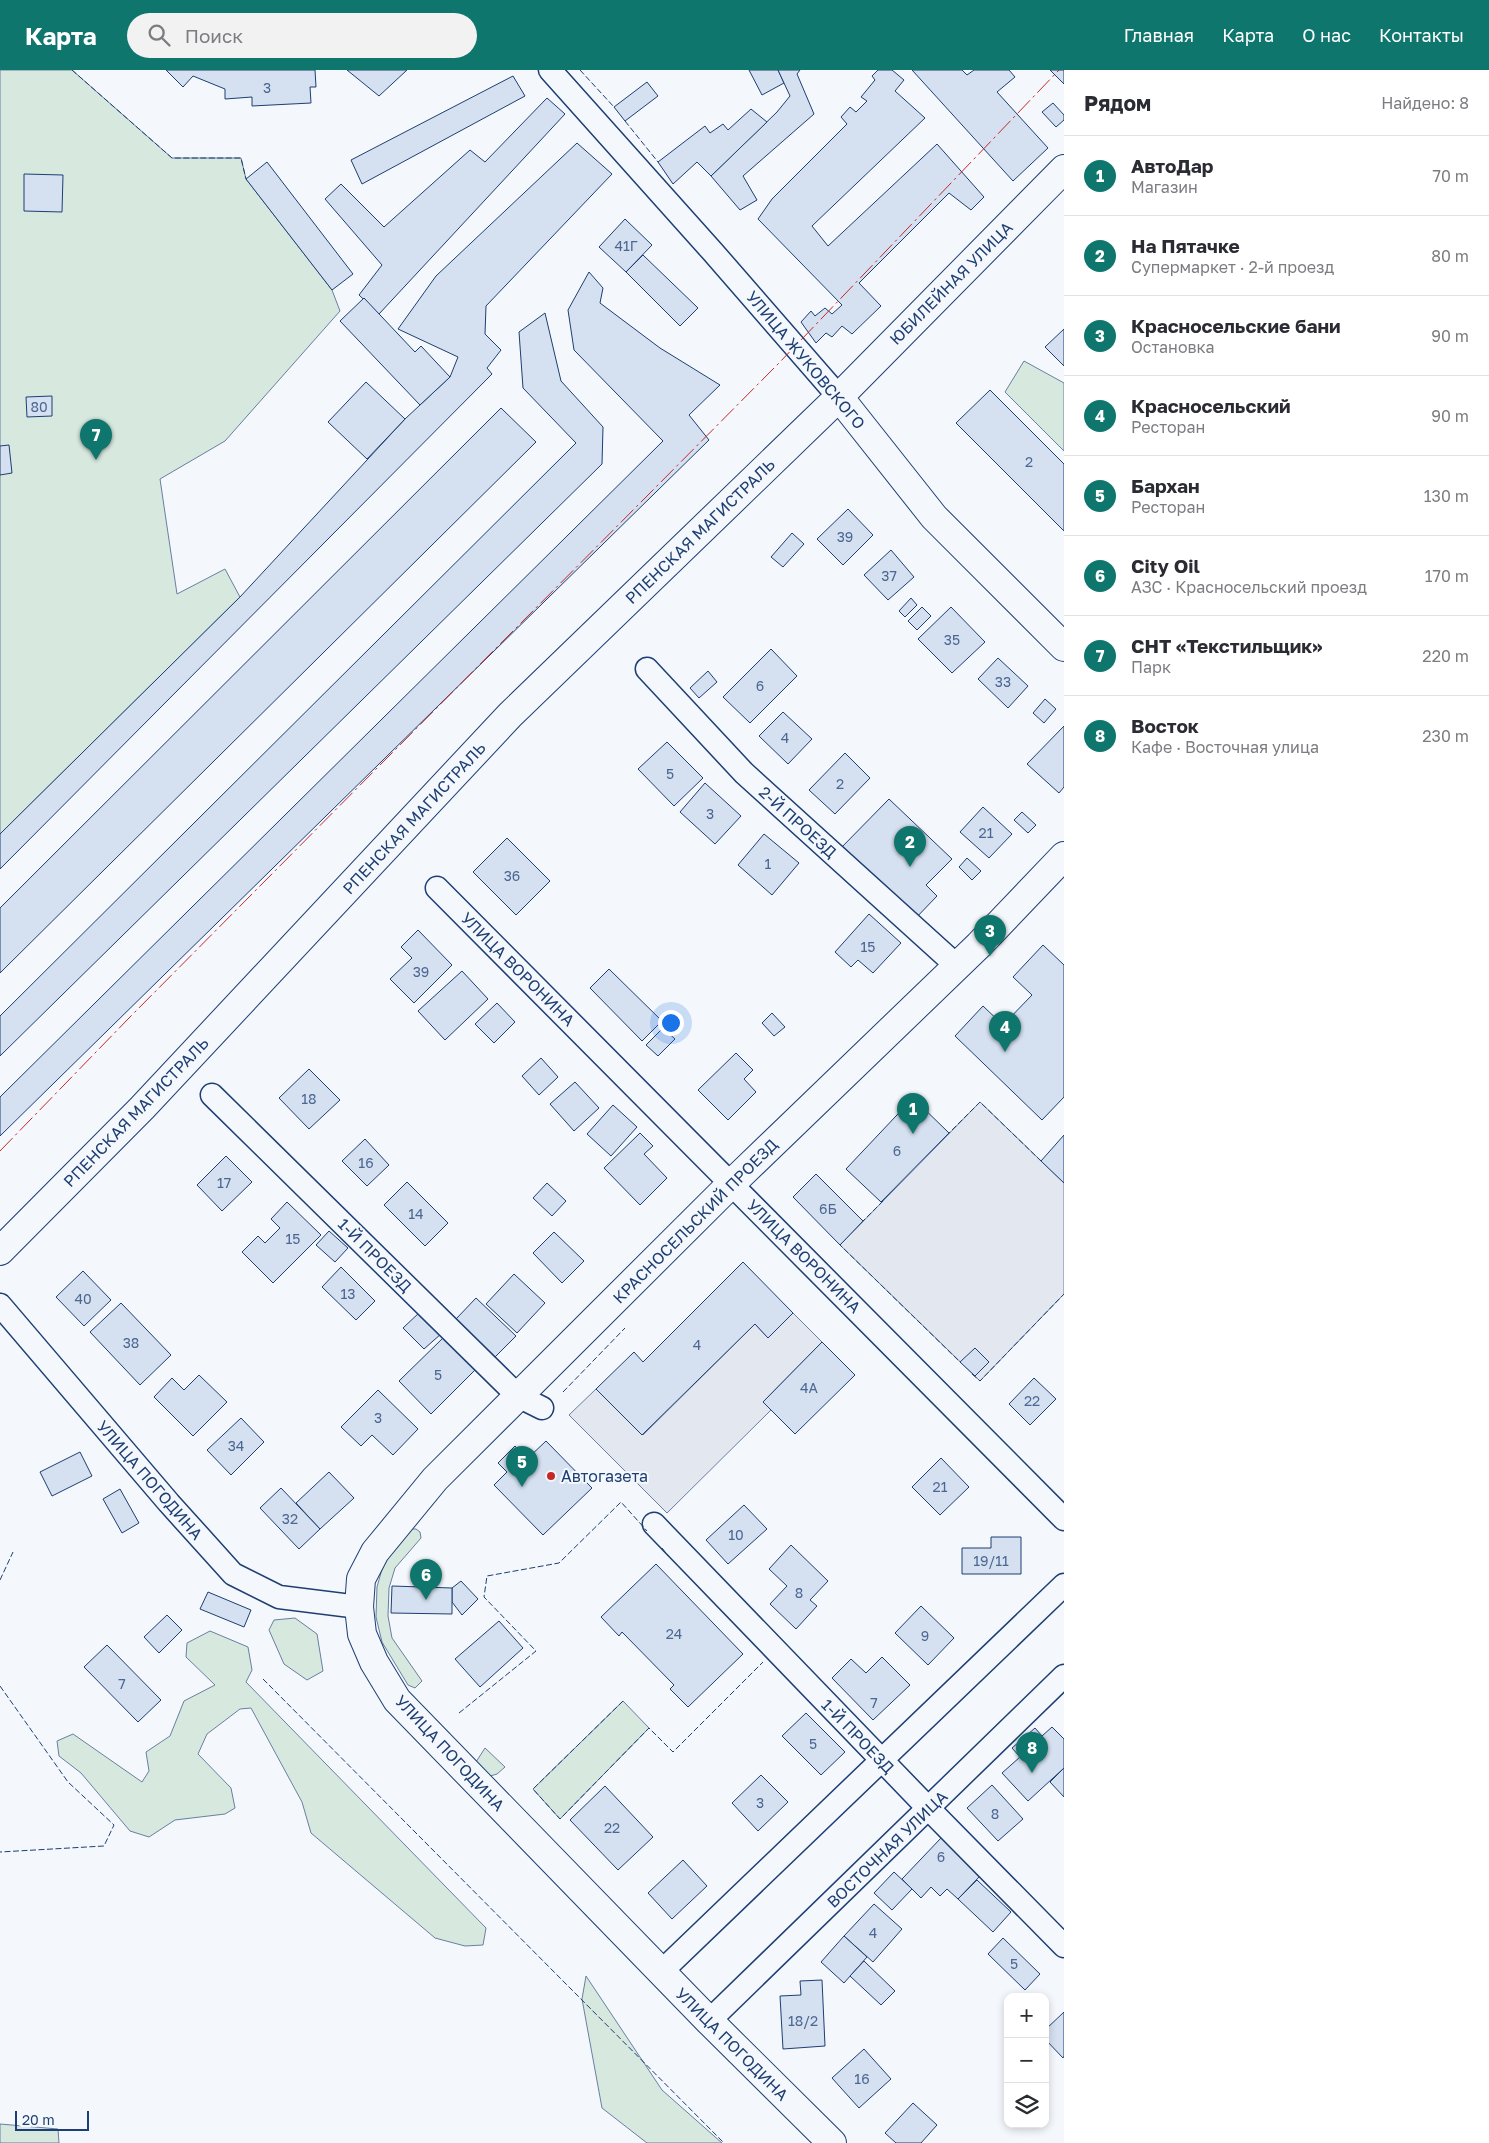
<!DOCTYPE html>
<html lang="ru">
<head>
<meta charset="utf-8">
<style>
	:root { --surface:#fff; --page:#f2f2f3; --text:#2b2b33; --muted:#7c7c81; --line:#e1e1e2; --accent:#0f766e }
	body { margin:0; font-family:"Golos Text",sans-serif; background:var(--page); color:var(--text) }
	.controls { position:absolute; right:15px; bottom:15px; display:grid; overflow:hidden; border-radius:10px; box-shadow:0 2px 8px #0003 }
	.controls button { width:45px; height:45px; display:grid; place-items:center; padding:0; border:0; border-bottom:1px solid var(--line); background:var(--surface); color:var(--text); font:25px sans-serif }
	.scale { position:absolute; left:15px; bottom:12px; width:74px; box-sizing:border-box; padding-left:5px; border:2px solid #1d3f73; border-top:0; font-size:14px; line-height:18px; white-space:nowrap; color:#1d3f73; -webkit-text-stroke:4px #f4f7fb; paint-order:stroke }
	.you { position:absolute; left:670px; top:952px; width:18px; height:18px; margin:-12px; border:4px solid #fff; border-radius:50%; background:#1a73e8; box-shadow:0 0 0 8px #1a73e833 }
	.badge { display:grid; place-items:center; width:32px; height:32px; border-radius:50%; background:var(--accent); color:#fff; font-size:16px; font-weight:700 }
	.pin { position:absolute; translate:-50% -41px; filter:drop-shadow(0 1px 2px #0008) }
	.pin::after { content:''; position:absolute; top:26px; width:18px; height:15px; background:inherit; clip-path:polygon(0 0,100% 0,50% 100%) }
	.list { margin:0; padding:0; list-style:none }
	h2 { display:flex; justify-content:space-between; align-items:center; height:65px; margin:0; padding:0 20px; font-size:21px }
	h2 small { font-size:16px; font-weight:400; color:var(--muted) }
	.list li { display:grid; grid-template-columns:32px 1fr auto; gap:15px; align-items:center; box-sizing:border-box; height:80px; padding:0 20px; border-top:1px solid var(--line) }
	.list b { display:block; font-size:19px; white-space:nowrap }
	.list p { margin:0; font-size:16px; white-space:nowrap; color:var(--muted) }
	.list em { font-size:16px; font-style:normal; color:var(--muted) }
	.icon { flex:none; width:28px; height:28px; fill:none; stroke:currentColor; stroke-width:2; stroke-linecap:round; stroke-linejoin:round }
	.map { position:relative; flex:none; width:1064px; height:2073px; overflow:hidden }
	header { display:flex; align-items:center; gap:30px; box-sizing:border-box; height:70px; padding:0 25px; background:var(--accent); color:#fff }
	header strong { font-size:24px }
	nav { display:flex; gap:28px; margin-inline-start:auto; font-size:18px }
	.search { width:350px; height:45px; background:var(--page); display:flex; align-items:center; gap:12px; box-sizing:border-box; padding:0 18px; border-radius:28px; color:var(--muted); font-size:19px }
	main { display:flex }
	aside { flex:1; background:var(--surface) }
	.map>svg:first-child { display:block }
	.green { fill:#d7e8df; stroke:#687fa3 }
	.parking { fill:#e3e8f0; stroke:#687fa3 }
	.building { fill:#d5e0f0; stroke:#1d3f73 }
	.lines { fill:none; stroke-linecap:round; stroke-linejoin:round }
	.street-casing { stroke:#1d3f73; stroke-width:25 }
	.secondary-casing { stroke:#1d3f73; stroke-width:30 }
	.street { stroke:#f4f7fb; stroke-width:22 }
	.secondary { stroke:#f4f7fb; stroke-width:28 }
	.fence { stroke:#1d3f73; stroke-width:1; stroke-dasharray:6 2.5; stroke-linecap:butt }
	.power { stroke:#c62828; stroke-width:1; stroke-dasharray:18 4 2.5 4; stroke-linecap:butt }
	.poi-dot { fill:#c62828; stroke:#f4f7fb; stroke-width:2 }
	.labels { text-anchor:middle; stroke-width:4; stroke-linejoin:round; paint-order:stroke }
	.number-label { font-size:14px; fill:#4b6792 }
	.street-label { font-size:16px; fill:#1d3f73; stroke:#f4f7fb }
	.poi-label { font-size:16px; fill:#1d3f73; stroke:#f4f7fb; text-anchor:start }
</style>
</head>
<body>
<header>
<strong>Карта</strong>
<div class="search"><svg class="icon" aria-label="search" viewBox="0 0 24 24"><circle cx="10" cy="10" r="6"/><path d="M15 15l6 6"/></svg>Поиск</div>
<nav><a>Главная</a><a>Карта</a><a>О нас</a><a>Контакты</a></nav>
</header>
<main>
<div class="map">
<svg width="1064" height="2073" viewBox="0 0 1064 2073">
	<rect width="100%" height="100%" fill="#f4f7fb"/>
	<!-- green -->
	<g class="green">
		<polygon points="0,0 72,0 172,88 241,88 246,109 332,220 340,241 225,371 160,409 177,524 225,499 240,527 0,764"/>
		<polygon points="1024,291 1064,313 1064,381 1005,322"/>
		<polygon points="411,1459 416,1459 420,1462 421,1468 395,1498 389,1518 388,1546 392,1568 422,1611 415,1618 408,1615 382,1572 376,1547 377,1517 384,1492"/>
		<polygon points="295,1548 317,1564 323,1601 307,1610 284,1594 269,1560 274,1550"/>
		<polygon points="210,1561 248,1577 252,1600 246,1612 486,1858 483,1875 465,1876 435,1868 311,1763 302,1732 251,1638 240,1639 207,1664 198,1684 231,1718 235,1738 225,1744 175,1750 149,1767 130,1761 81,1703 59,1686 57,1671 73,1664 142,1712 149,1701 146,1682 170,1666 184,1631 215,1615 186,1587 187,1573"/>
		<polygon points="623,1631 649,1658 560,1749 533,1719"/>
		<polygon points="485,1678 505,1697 497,1704 487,1707 476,1692"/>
		<polygon points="586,1906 662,2020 722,2073 647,2073 602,2038 582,1929"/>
		<polygon points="0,2054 58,2059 59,2073 0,2073"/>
	</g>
	<!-- parking -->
	<g class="parking">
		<polygon points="980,1032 1064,1113 1064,1224 980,1311 840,1175"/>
		<polygon points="793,1243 822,1272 763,1332 771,1340 667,1443 569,1345 596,1319 643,1365 755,1254 768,1268"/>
	</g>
	<!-- building -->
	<g class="building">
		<polygon points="166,0 315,0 316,17 310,17 311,33 252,36 252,27 225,29 225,19 193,6 183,17"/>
		<polygon points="347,0 407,0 379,26"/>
		<polygon points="749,0 778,0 784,13 762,25"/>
		<polygon points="778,0 800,0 797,4 814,44 743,106 757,130 740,140 711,106 777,42 790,26"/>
		<polygon points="878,0 892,0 904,10 895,21 925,48 812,156 828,176 937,74 984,127 971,140 949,123 859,213 881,236 852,264 842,256 832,267 826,263 816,273 801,252 811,241 815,246 825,238 832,244 842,235 758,149 772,129 847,54 841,47 850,37 856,42 867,31 861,27 875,10 872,6"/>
		<polygon points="912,0 962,0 967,5 974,0 1009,0 1015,7 997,22 1048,78 1013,111"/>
		<polygon points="1050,0 1064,0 1064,14"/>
		<polygon points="513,6 525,26 362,114 351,90"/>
		<polygon points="647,12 658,26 625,51 614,37"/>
		<polygon points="547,28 565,44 379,244 359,225 382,195 325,129 341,114 384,157 470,80 485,92"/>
		<polygon points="1053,33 1064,45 1064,50 1056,57 1042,42"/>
		<polygon points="751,39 767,52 711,106 697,92 673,114 658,92 705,56 710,63 723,54 728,60"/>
		<polygon points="577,73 612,104 486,236 485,264 501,280 487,298 492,304 0,799 0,764 240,527 405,349 450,307 458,287 398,259 436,206"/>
		<polygon points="267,92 353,204 332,220 246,109"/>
		<polygon points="24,104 63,105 62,142 24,141"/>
		<polygon points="625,149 652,175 626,202 599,177"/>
		<polygon points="643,185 698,238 680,256 626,202"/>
		<polygon points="589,202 603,218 600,233 660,278 720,315 689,345 709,370 0,1066 0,1027 663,371 574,280 568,240"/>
		<polygon points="364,228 415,282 421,276 450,307 420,335 340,251"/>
		<polygon points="545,243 561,311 603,357 602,394 0,986 0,946 576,373 523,318 519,262"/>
		<polygon points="1064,259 1064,296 1045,277"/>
		<polygon points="366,312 405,349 367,389 328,352"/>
		<polygon points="990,320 1064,394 1064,461 956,353"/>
		<polygon points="52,326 52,346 27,347 26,327"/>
		<polygon points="501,338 536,372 0,903 0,838"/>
		<polygon points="9,375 12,403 0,405 0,376"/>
		<polygon points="848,439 873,465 843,495 817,469"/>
		<polygon points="792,463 804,474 783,497 771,487"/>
		<polygon points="891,480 914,507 888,530 864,505"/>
		<polygon points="911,528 917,535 905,547 899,541"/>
		<polygon points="922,537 931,546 917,560 908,551"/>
		<polygon points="951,537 985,572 952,603 918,569"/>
		<polygon points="771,579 797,606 750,653 723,627"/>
		<polygon points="998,588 1028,616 1008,638 978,609"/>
		<polygon points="708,601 717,612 699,628 690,618"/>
		<polygon points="1045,629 1056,639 1044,653 1033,643"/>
		<polygon points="783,642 812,669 788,694 759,666"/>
		<polygon points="1064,656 1064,717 1059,723 1027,694"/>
		<polygon points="667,672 703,708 674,736 638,699"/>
		<polygon points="845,683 870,708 835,744 809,720"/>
		<polygon points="705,713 741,746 715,774 680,742"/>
		<polygon points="889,729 952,789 926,815 937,826 912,852 838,781"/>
		<polygon points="983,737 1012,764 989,788 960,762"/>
		<polygon points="1022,742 1036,755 1028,763 1014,750"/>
		<polygon points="764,764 799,793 772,825 738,795"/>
		<polygon points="507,768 550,811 516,845 473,802"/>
		<polygon points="967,788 981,801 972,810 959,797"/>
		<polygon points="869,844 901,873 873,903 858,890 851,897 835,882"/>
		<polygon points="418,860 452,895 414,933 390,909 412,888 401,877"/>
		<polygon points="1043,875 1064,895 1064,1027 1042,1050 955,966 983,936 1003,955 1032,925 1013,907"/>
		<polygon points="609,899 662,951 642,971 590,918"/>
		<polygon points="462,901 488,929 445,970 418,941"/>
		<polygon points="497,933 515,952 494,973 475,954"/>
		<polygon points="772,943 785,957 774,966 762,953"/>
		<polygon points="663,958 675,969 658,986 646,975"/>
		<polygon points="736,983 753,1000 744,1009 756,1022 728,1050 698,1020"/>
		<polygon points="541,988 558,1007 539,1025 522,1006"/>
		<polygon points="309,999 340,1030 309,1059 279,1028"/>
		<polygon points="575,1012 599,1038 574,1061 550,1034"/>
		<polygon points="913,1028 949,1063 881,1132 846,1099"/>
		<polygon points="613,1035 637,1057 611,1086 587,1064"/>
		<polygon points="640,1063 653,1076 644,1084 667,1108 640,1135 604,1098"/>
		<polygon points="1064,1065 1064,1113 1041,1091"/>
		<polygon points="365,1069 389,1095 367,1116 342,1091"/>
		<polygon points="226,1086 252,1112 222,1141 197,1115"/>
		<polygon points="816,1104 863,1151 840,1175 793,1127"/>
		<polygon points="407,1112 448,1153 425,1176 384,1135"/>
		<polygon points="547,1113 566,1131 552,1146 533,1128"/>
		<polygon points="287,1132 321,1165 273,1213 242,1182 258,1166 265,1173 280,1158 271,1149"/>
		<polygon points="329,1161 348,1178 335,1192 316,1175"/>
		<polygon points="554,1162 584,1191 562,1213 533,1183"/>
		<polygon points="743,1192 793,1243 768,1268 755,1254 642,1365 596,1319 634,1282 643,1292"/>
		<polygon points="341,1197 375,1231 356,1250 322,1217"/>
		<polygon points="83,1201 111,1230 84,1256 56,1227"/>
		<polygon points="514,1204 545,1233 517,1263 486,1234"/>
		<polygon points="476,1228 516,1266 495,1287 456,1249"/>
		<polygon points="121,1233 171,1285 140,1315 90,1262"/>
		<polygon points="421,1241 442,1263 424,1279 403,1258"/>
		<polygon points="444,1267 476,1299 431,1344 399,1311"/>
		<polygon points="822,1272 855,1305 795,1364 763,1332"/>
		<polygon points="975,1278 989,1292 975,1306 960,1292"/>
		<polygon points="199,1305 227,1332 193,1366 154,1327 172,1308 184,1320"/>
		<polygon points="1034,1308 1056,1329 1030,1355 1009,1334"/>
		<polygon points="378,1320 418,1359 393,1385 372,1365 361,1376 341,1357"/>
		<polygon points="241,1348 264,1372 231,1405 207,1380"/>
		<polygon points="546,1371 592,1418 543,1465 494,1415 507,1402 498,1393 515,1376 527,1389"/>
		<polygon points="80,1382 92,1406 52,1426 40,1402"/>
		<polygon points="941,1388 969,1417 940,1445 912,1417"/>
		<polygon points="329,1402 354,1428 320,1459 296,1433"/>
		<polygon points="281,1418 320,1459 299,1479 260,1438"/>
		<polygon points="120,1419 139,1453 122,1463 103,1429"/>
		<polygon points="744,1435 767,1459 728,1494 706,1470"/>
		<polygon points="991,1467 1021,1467 1021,1504 962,1504 962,1478 991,1478"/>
		<polygon points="791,1475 828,1511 810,1530 817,1536 796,1559 770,1534 787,1516 769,1499"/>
		<polygon points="656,1494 743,1584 688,1637 670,1619 674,1615 622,1562 619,1566 601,1547"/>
		<polygon points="461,1511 478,1529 462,1545 452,1532 452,1518"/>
		<polygon points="392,1516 452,1518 452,1544 391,1543"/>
		<polygon points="208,1522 251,1540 244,1557 200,1539"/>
		<polygon points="921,1536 954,1568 928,1595 895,1563"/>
		<polygon points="167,1545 182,1560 159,1583 144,1567"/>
		<polygon points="499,1551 523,1578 480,1617 455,1589"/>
		<polygon points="107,1575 161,1630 138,1652 84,1597"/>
		<polygon points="882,1587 910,1615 873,1650 832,1608 851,1589 866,1603"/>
		<polygon points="806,1643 845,1682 821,1705 782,1666"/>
		<polygon points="1052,1657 1064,1669 1064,1698 1028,1731 1002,1703 1020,1687 1012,1678 1035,1658 1042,1666"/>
		<polygon points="1064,1698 1064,1727 1050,1712"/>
		<polygon points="761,1705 788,1732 758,1761 732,1733"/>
		<polygon points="992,1715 1023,1749 998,1771 967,1738"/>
		<polygon points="605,1716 653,1767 618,1800 570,1750"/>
		<polygon points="941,1768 980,1806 958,1829 947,1819 940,1826 931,1817 921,1828 902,1809"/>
		<polygon points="683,1790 707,1816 672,1849 648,1823"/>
		<polygon points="894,1802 912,1819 892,1840 874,1823"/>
		<polygon points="977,1810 1011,1842 993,1862 958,1829"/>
		<polygon points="874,1834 902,1859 873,1892 844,1866"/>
		<polygon points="844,1866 867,1887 844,1913 821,1892"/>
		<polygon points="1003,1868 1040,1904 1025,1920 988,1884"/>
		<polygon points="864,1891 895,1921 881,1935 850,1906"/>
		<polygon points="822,1910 825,1976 783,1979 780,1926 801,1925 800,1911"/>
		<polygon points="1064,1942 1064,1986 1063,1988 1045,1969 1045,1960"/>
		<polygon points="864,1979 891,2009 859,2038 832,2008"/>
		<polygon points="913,2033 937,2055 921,2073 896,2073 885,2063"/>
	</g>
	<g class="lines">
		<defs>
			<g id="street">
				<polyline points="550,0 712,181 839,327"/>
				<polyline points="647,599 744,703 957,896"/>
				<polyline points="437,818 1064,1449"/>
				<polyline points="212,1025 518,1326 542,1338"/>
				<polyline points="0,1235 169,1433 233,1504 279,1527 359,1537"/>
				<polyline points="654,1454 929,1739 1064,1876"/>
				<polyline points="661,1902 1064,1515"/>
				<polyline points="709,1951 1064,1606"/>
			</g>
			<g id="secondary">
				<polyline points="839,327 934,447 1064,577"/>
				<polyline points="0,1181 142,1038 510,645 839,327 1064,99"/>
				<polyline points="832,2073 709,1951 397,1630 374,1592 362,1564 359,1537 361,1509 375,1482 435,1409 732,1113 979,875 1064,786"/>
			</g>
		</defs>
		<!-- street casing -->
		<use href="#street" class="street-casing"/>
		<!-- secondary casing -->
		<use href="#secondary" class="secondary-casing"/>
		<!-- street -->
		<use href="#street" class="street"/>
		<!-- secondary -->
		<use href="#secondary" class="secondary"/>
		<!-- fence -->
		<g class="fence">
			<polyline points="72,0 172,88 241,88 246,109"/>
			<polyline points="580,0 614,37"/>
			<polyline points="625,51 658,92"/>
			<polyline points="946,1066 980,1032 1042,1092"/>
			<polyline points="861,1153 884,1130"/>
			<polyline points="842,1173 840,1175 961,1293"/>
			<polyline points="972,1304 980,1311 1064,1224"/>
			<polyline points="563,1322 625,1258"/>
			<polyline points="662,1478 668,1486"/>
			<polyline points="0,1510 13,1482"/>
			<polyline points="263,1609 724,2073"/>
			<polyline points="0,1616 68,1712 114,1755 104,1776 0,1782"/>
			<polyline points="623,1631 533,1719 560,1749 649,1658 673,1682 763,1592"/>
			<polyline points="459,1643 536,1581 484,1527 487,1506 559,1493 621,1432 647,1461"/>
		</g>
		<!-- power -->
		<polyline class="power" points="0,1081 129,948 779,293 1059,0"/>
	</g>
	<!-- markers -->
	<circle class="poi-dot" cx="551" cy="1406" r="5"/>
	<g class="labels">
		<!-- number labels -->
		<g class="number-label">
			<text x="267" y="23">3</text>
			<text x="626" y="181">41Г</text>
			<text x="39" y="342">80</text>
			<text x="1029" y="397">2</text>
			<text x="845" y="472">39</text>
			<text x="889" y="511">37</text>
			<text x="952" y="575">35</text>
			<text x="1003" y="617">33</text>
			<text x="760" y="621">6</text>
			<text x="785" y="673">4</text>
			<text x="670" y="709">5</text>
			<text x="840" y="719">2</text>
			<text x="710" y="749">3</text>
			<text x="986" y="768">21</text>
			<text x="768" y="799">1</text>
			<text x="512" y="811">36</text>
			<text x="868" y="882">15</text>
			<text x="421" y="907">39</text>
			<text x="309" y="1034">18</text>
			<text x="897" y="1086">6</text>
			<text x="366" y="1098">16</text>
			<text x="224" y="1118">17</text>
			<text x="828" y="1144">6Б</text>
			<text x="416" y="1149">14</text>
			<text x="293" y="1174">15</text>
			<text x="348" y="1229">13</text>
			<text x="83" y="1234">40</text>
			<text x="131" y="1278">38</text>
			<text x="697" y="1280">4</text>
			<text x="438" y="1310">5</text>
			<text x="809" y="1323">4А</text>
			<text x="1032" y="1336">22</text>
			<text x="378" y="1353">3</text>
			<text x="236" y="1381">34</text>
			<text x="940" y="1422">21</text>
			<text x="290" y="1454">32</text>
			<text x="736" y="1470">10</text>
			<text x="991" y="1496">19/11</text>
			<text x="799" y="1528">8</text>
			<text x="674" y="1569">24</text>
			<text x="925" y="1571">9</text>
			<text x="122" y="1619">7</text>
			<text x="874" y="1638">7</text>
			<text x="813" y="1679">5</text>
			<text x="760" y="1738">3</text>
			<text x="995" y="1749">8</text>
			<text x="612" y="1763">22</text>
			<text x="941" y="1792">6</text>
			<text x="873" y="1868">4</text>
			<text x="1014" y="1899">5</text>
			<text x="803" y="1956">18/2</text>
			<text x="862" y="2014">16</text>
		</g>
		<!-- street labels -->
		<g class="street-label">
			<text transform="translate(951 213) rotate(-45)" y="6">ЮБИЛЕЙНАЯ УЛИЦА</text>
			<text transform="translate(806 290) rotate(50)" y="6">УЛИЦА ЖУКОВСКОГО</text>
			<text transform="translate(700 461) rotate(-44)" y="6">РПЕНСКАЯ МАГИСТРАЛЬ</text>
			<text transform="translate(414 748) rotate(-47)" y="6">РПЕНСКАЯ МАГИСТРАЛЬ</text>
			<text transform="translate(798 752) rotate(42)" y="6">2-Й ПРОЕЗД</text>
			<text transform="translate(518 899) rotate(45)" y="6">УЛИЦА ВОРОНИНА</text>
			<text transform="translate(136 1042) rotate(-46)" y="6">РПЕНСКАЯ МАГИСТРАЛЬ</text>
			<text transform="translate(695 1151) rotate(-45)" y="6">КРАСНОСЕЛЬСКИЙ ПРОЕЗД</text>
			<text transform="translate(375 1185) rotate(45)" y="6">1-Й ПРОЕЗД</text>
			<text transform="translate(804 1186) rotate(45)" y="6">УЛИЦА ВОРОНИНА</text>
			<text transform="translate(150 1410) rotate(49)" y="6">УЛИЦА ПОГОДИНА</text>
			<text transform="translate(858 1666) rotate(46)" y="6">1-Й ПРОЕЗД</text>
			<text transform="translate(450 1683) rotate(47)" y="6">УЛИЦА ПОГОДИНА</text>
			<text transform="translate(887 1779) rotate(-44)" y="6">ВОСТОЧНАЯ УЛИЦА</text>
			<text transform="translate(732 1974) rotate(45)" y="6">УЛИЦА ПОГОДИНА</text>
		</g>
		<!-- poi labels -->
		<g class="poi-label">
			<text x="561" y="1412">Автогазета</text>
		</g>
	</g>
</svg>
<div class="controls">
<button>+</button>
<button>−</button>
<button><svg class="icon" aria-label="layers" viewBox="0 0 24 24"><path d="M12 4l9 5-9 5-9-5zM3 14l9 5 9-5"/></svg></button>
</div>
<div class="scale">20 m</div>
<div class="you"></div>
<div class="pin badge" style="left:913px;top:1064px">1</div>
<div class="pin badge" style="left:910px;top:797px">2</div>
<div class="pin badge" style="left:990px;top:886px">3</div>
<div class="pin badge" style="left:1005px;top:982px">4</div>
<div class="pin badge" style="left:522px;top:1417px">5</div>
<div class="pin badge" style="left:426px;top:1530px">6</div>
<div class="pin badge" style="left:96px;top:390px">7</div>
<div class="pin badge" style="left:1032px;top:1703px">8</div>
</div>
<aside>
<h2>Рядом<small>Найдено: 8</small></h2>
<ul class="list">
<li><span class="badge">1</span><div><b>АвтоДар</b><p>Магазин</p></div><em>70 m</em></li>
<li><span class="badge">2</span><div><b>На Пятачке</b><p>Супермаркет · 2-й проезд</p></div><em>80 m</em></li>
<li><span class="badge">3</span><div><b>Красносельские бани</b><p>Остановка</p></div><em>90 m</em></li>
<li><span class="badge">4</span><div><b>Красносельский</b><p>Ресторан</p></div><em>90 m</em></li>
<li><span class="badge">5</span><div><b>Бархан</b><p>Ресторан</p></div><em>130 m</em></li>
<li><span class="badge">6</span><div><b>City Oil</b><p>АЗС · Красносельский проезд</p></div><em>170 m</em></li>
<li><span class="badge">7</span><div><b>СНТ «Текстильщик»</b><p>Парк</p></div><em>220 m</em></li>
<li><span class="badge">8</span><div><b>Восток</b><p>Кафе · Восточная улица</p></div><em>230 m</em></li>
</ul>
</aside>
</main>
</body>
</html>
